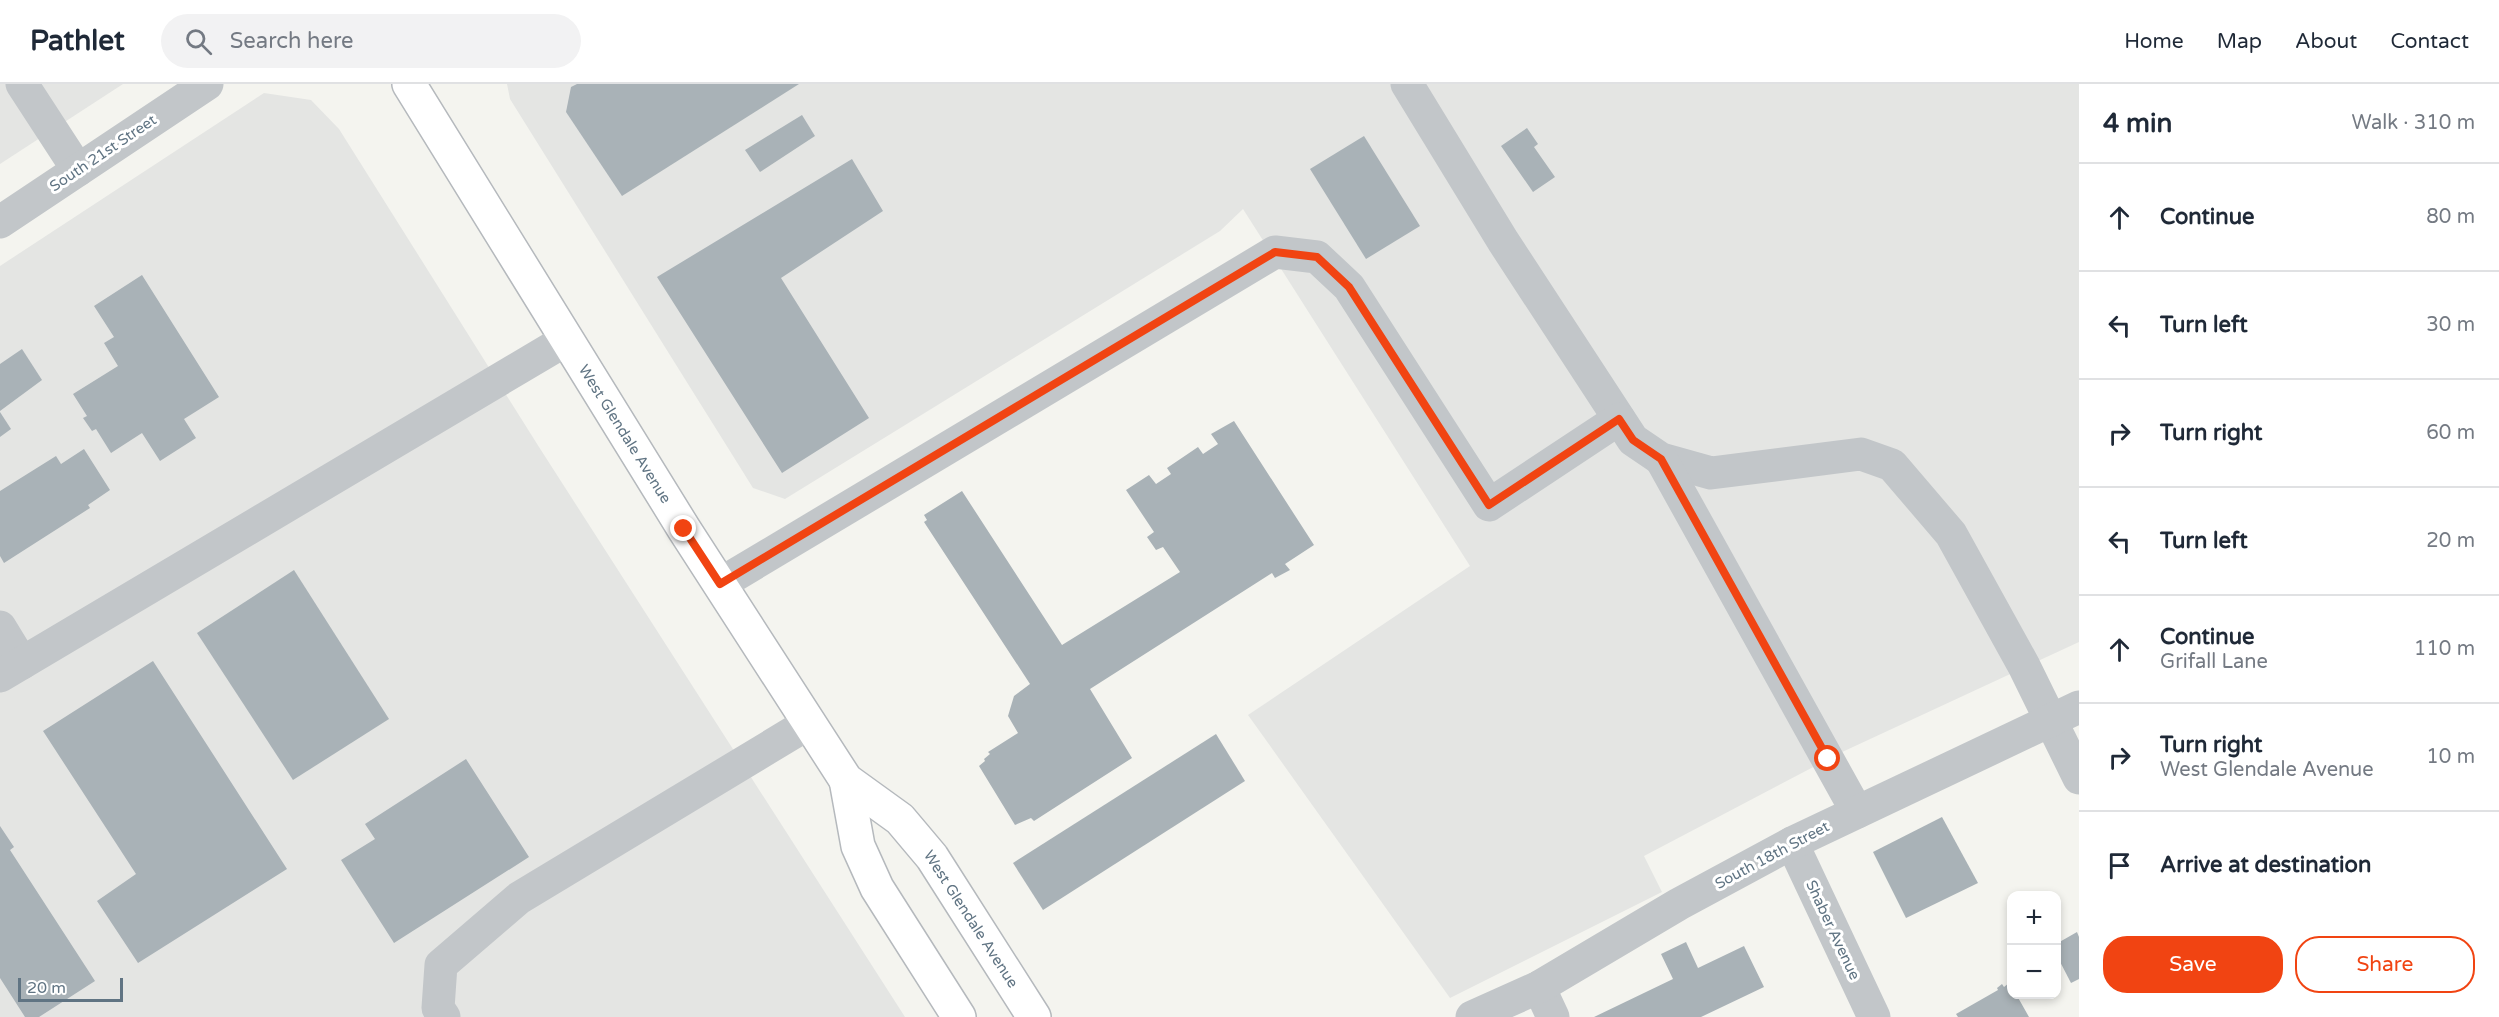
<!DOCTYPE html>
<html lang="en">
<head>
<meta charset="utf-8">
<style>
	:root { --surface:#fff; --page:#f2f2f3; --text:#1f2937; --muted:#747a83; --line:#e0e1e3; --accent:#f14412 }
	body { margin:0; font-family:"Varela Round",sans-serif; background:var(--page); color:var(--text) }
	.controls { position:absolute; right:18px; bottom:18px; display:grid; overflow:hidden; border-radius:12px; box-shadow:0 3px 9px #0003 }
	.controls button { width:54px; height:54px; display:grid; place-items:center; padding:0; border:0; border-bottom:2px solid var(--line); background:var(--surface); color:var(--text); font:30px sans-serif }
	.scale { position:absolute; left:18px; bottom:15px; width:105px; box-sizing:border-box; padding-left:6px; border:3px solid #607483; border-top:0; font-size:16px; line-height:21px; white-space:nowrap; color:#607483; -webkit-text-stroke:4px #fff; paint-order:stroke }
	.stop { position:absolute; width:18px; height:18px; margin:-14px; border:4px solid #f14412; border-radius:50%; background:#fff }
	.stop.end { background:#f14412; border-color:#fff; box-shadow:0 2px 6px #0008 }
	.list { margin:0; padding:0; list-style:none }
	h2 { display:flex; justify-content:space-between; align-items:center; height:78px; margin:0; padding:0 24px; font-size:26px }
	h2 small { font-size:20px; font-weight:400; color:var(--muted) }
	.list li { display:grid; grid-template-columns:39px 1fr auto; gap:18px; align-items:center; box-sizing:border-box; height:108px; padding:0 24px; border-top:2px solid var(--line) }
	.list b { display:block; font-size:22px; white-space:nowrap }
	.list p { margin:0; font-size:20px; white-space:nowrap; color:var(--muted) }
	.list em { font-size:20px; font-style:normal; color:var(--muted) }
	.actions { display:flex; gap:12px; padding:18px 24px }
	.actions a { flex:1; padding:14px 0; border:2px solid var(--accent); border-radius:24px; text-align:center; font-size:21px; color:var(--accent) }
	.actions .main { background:var(--accent); color:#fff }
	.icon { flex:none; width:33px; height:33px; fill:none; stroke:currentColor; stroke-width:2; stroke-linecap:round; stroke-linejoin:round }
	.map { position:relative; flex:none; width:2079px; height:933px; overflow:hidden }
	header { display:flex; align-items:center; gap:36px; box-sizing:border-box; height:84px; padding:0 30px; background:var(--surface); border-bottom:2px solid var(--line) }
	header strong { font-size:28px }
	nav { display:flex; gap:33px; margin-inline-start:auto; font-size:21px }
	.search { width:420px; height:54px; background:var(--page); display:flex; align-items:center; gap:15px; box-sizing:border-box; padding:0 21px; border-radius:33px; color:var(--muted); font-size:22px }
	main { display:flex }
	aside { flex:1; background:var(--surface) }
	.map>svg:first-child { display:block }
	.built { fill:#e4e5e3 }
	.building { fill:#a9b2b7 }
	.lines { fill:none; stroke-linecap:round; stroke-linejoin:round }
	.major-casing { stroke:#b5b9bd; stroke-width:36 }
	.minor { stroke:#c2c6c9; stroke-width:33 }
	.major { stroke:#fff; stroke-width:33 }
	.route { stroke:#f14412; stroke-width:8 }
	.labels { text-anchor:middle; stroke-width:6; stroke-linejoin:round; paint-order:stroke }
	.street-label { font-size:15px; fill:#607483; stroke:#fff }
</style>
</head>
<body>
<header>
<strong>Pathlet</strong>
<div class="search"><svg class="icon" aria-label="search" viewBox="0 0 24 24"><circle cx="10" cy="10" r="6"/><path d="M15 15l6 6"/></svg>Search here</div>
<nav><a>Home</a><a>Map</a><a>About</a><a>Contact</a></nav>
</header>
<main>
<div class="map">
<svg width="2079" height="933" viewBox="0 0 2079 933">
	<rect width="100%" height="100%" fill="#f4f4ef"/>
	<!-- built -->
	<g class="built">
		<polygon points="0,0 123,0 0,80"/>
		<polygon points="507,0 2079,0 2079,558 1840,669 1644,772 1662,808 1450,914 1248,631 1470,482 1243,125 1220,147 785,415 753,404 510,15"/>
		<polygon points="264,9 311,16 339,45 539,363 905,933 0,933 0,182"/>
	</g>
	<!-- building -->
	<g class="building">
		<polygon points="577,0 799,0 622,112 566,28 571,3"/>
		<polygon points="802,31 815,52 760,88 745,66"/>
		<polygon points="1527,44 1538,60 1534,63 1555,93 1533,108 1501,62"/>
		<polygon points="1364,52 1420,142 1366,175 1310,85"/>
		<polygon points="852,75 883,127 781,194 869,334 782,389 657,193"/>
		<polygon points="142,191 219,313 184,335 196,354 160,377 142,349 111,369 96,345 92,347 83,334 87,332 73,310 118,282 104,259 114,253 94,222"/>
		<polygon points="22,265 42,296 0,327 0,280"/>
		<polygon points="0,328 11,345 0,353"/>
		<polygon points="1234,337 1314,461 1285,480 1290,486 1275,494 1272,489 1090,605 1132,674 1034,737 1031,734 1015,741 979,682 985,677 984,675 990,670 988,668 1018,649 1008,632 1014,612 1030,600 924,438 927,436 924,431 962,407 1062,561 1180,488 1163,463 1156,466 1147,453 1154,448 1126,406 1149,391 1156,400 1171,390 1167,384 1198,363 1203,370 1218,360 1211,350"/>
		<polygon points="84,365 110,406 88,421 90,424 4,479 0,472 0,407 56,372 61,380"/>
		<polygon points="294,486 389,635 293,696 197,549"/>
		<polygon points="153,577 287,785 138,879 97,817 136,790 43,647"/>
		<polygon points="1216,650 1245,697 1043,826 1013,779"/>
		<polygon points="466,675 529,773 394,859 341,776 375,755 365,740"/>
		<polygon points="1942,733 1978,799 1906,834 1873,768"/>
		<polygon points="0,742 14,763 10,766 95,897 39,933 25,933 0,894"/>
		<polygon points="2077,848 2079,853 2079,895 2071,899 2056,870 2056,860"/>
		<polygon points="1686,858 1698,884 1744,862 1764,903 1701,933 1594,933 1673,895 1661,870"/>
		<polygon points="2009,899 2012,910 2016,910 2029,933 1958,933 1956,930 1998,906 1997,904 2002,900 2004,903"/>
	</g>
	<g class="lines">
		<defs>
			<g id="major">
				<polyline points="409,0 684,445 846,696 900,735 932,773 1034,933"/>
				<polyline points="846,696 858,762 877,804 959,933"/>
			</g>
		</defs>
		<!-- major casing -->
		<use href="#major" class="major-casing"/>
		<!-- minor -->
		<g class="minor">
			<polyline points="22,0 78,86"/>
			<polyline points="1407,0 1503,157 1633,356 1661,375 1711,389 1861,370 1892,381 1951,450 2024,582 2079,694"/>
			<polyline points="0,138 207,0"/>
			<polyline points="1661,375 1857,728"/>
			<polyline points="720,500 1275,168 1317,173 1349,203 1489,421 1619,335"/>
			<polyline points="0,543 22,579"/>
			<polyline points="0,592 566,256"/>
			<polyline points="1792,759 1874,933"/>
			<polyline points="1539,903 1553,933"/>
			<polyline points="444,933 438,924 441,881 519,814 809,639"/>
			<polyline points="1472,933 1539,903 1679,820 1792,759 2079,623"/>
		</g>
		<!-- major -->
		<use href="#major" class="major"/>
	</g>
	<g class="lines">
		<!-- route -->
		<polyline class="route" points="684,445 720,500 1275,168 1317,173 1349,203 1489,421 1619,335 1633,356 1661,375 1828,675"/>
	</g>
	<g class="labels">
		<!-- street labels -->
		<g class="street-label">
			<text transform="translate(103 69) rotate(-34)" y="5">South 21st Street</text>
			<text transform="translate(625 350) rotate(58)" y="5">West Glendale Avenue</text>
			<text transform="translate(1772 771) rotate(-28)" y="5">South 18th Street</text>
			<text transform="translate(971 835) rotate(57)" y="5">West Glendale Avenue</text>
			<text transform="translate(1833 846) rotate(65)" y="5">Shaber Avenue</text>
		</g>
	</g>
</svg>
<div class="controls">
<button>+</button>
<button>−</button>
</div>
<div class="scale">20 m</div>
<div class="stop" style="left:1828px;top:675px"></div>
<div class="stop end" style="left:684px;top:445px"></div>
</div>
<aside>
<h2>4 min<small>Walk · 310 m</small></h2>
<ul class="list">
<li><svg class="icon" aria-label="ahead" viewBox="0 0 24 24"><path d="M12 20V5M6 11l6-6 6 6"/></svg><div><b>Continue</b></div><em>80 m</em></li>
<li><svg class="icon" aria-label="left" viewBox="0 0 24 24"><path d="M17 20v-9H6M10 6l-5 5 5 5"/></svg><div><b>Turn left</b></div><em>30 m</em></li>
<li><svg class="icon" aria-label="right" viewBox="0 0 24 24"><path d="M7 20v-9h11M14 6l5 5-5 5"/></svg><div><b>Turn right</b></div><em>60 m</em></li>
<li><svg class="icon" aria-label="left" viewBox="0 0 24 24"><path d="M17 20v-9H6M10 6l-5 5 5 5"/></svg><div><b>Turn left</b></div><em>20 m</em></li>
<li><svg class="icon" aria-label="ahead" viewBox="0 0 24 24"><path d="M12 20V5M6 11l6-6 6 6"/></svg><div><b>Continue</b><p>Grifall Lane</p></div><em>110 m</em></li>
<li><svg class="icon" aria-label="right" viewBox="0 0 24 24"><path d="M7 20v-9h11M14 6l5 5-5 5"/></svg><div><b>Turn right</b><p>West Glendale Avenue</p></div><em>10 m</em></li>
<li><svg class="icon" aria-label="arrive" viewBox="0 0 24 24"><path d="M6 21V4h12l-3 4 3 4H6"/></svg><div><b>Arrive at destination</b></div></li>
</ul>
<div class="actions"><a class="main">Save</a><a>Share</a></div>
</aside>
</main>
</body>
</html>
